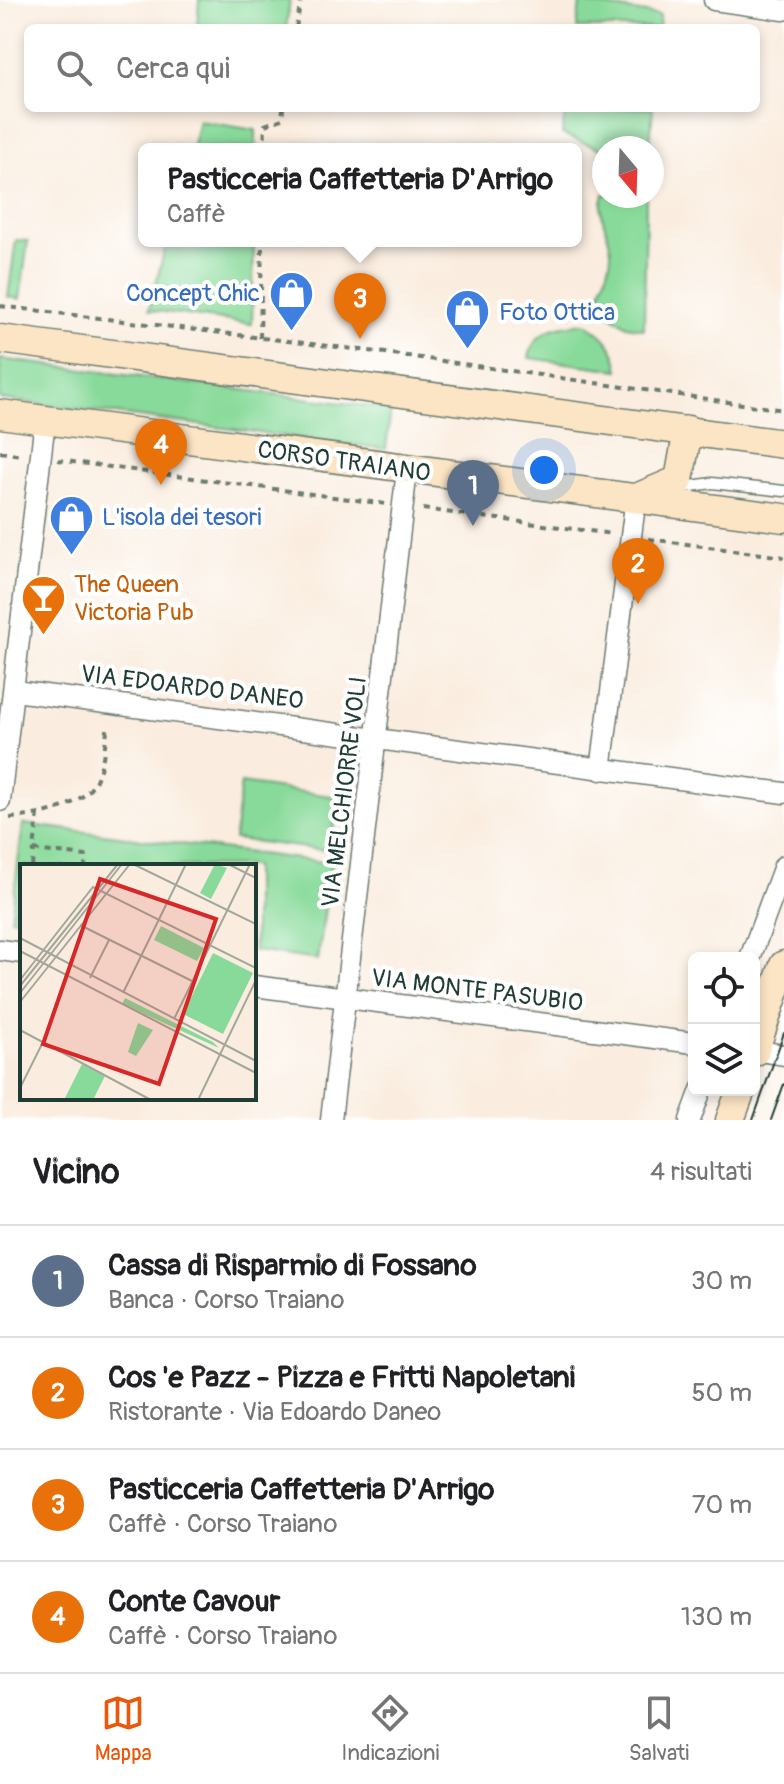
<!DOCTYPE html>
<html lang="it">
<head>
<meta charset="utf-8">
<style>
	:root { --surface:#fff; --page:#f2f2f2; --text:#202124; --muted:#757577; --line:#e0e0e0; --accent:#ea580c }
	body { margin:0; font-family:Pangolin,sans-serif; background:var(--page); color:var(--text) }
	.controls { position:absolute; right:24px; bottom:24px; display:grid; overflow:hidden; border-radius:12px; box-shadow:0 4px 12px #0003 }
	.controls button { width:72px; height:72px; display:grid; place-items:center; padding:0; border:0; border-bottom:2px solid var(--line); background:var(--surface); color:var(--text); font:40px sans-serif }
	.compass { position:absolute; left:592px; top:136px; width:72px; height:72px; border-radius:50%; background:var(--surface); box-shadow:0 4px 12px #0003; rotate:161deg }
	.you { position:absolute; left:544px; top:470px; width:28px; height:28px; margin:-20px; border:6px solid #fff; border-radius:50%; background:#1a73e8; box-shadow:0 0 0 12px #1a73e833 }
	.badge { display:grid; place-items:center; width:52px; height:52px; border-radius:50%; background:var(--accent); color:#fff; font-size:26px; font-weight:700 }
	.pin { position:absolute; translate:-50% -66px; filter:drop-shadow(0 2px 4px #0008) }
	.pin::after { content:''; position:absolute; top:42px; width:28px; height:24px; background:inherit; clip-path:polygon(0 0,100% 0,50% 100%) }
	.popup { position:absolute; left:138px; top:143px; width:444px; height:104px; box-sizing:border-box; display:grid; place-content:center; border-radius:12px; background:var(--surface); filter:drop-shadow(0 2px 6px #0005); font-size:26px; white-space:nowrap; color:var(--muted) }
	.popup b { font-size:30px; color:var(--text) }
	.popup::after { content:''; position:absolute; left:50%; top:100%; margin-left:-16px; border:16px solid transparent; border-top-color:var(--surface) }
	.list { margin:0; padding:0; list-style:none }
	h2 { display:flex; justify-content:space-between; align-items:center; height:104px; margin:0; padding:0 32px; font-size:34px }
	h2 small { font-size:26px; font-weight:400; color:var(--muted) }
	.list li { display:grid; grid-template-columns:52px 1fr auto; gap:24px; align-items:center; box-sizing:border-box; height:112px; padding:0 32px; border-top:2px solid var(--line) }
	.list b { display:block; font-size:30px; white-space:nowrap }
	.list p { margin:0; font-size:26px; white-space:nowrap; color:var(--muted) }
	.list em { font-size:26px; font-style:normal; color:var(--muted) }
	.icon { flex:none; width:44px; height:44px; fill:none; stroke:currentColor; stroke-width:2; stroke-linecap:round; stroke-linejoin:round }
	.map { position:relative; flex:none; width:784px; height:1120px; overflow:hidden }
	.search { position:absolute; background:var(--surface); box-shadow:0 4px 12px #0003; left:24px; right:24px; top:24px; height:88px; display:flex; align-items:center; gap:20px; box-sizing:border-box; padding:0 28px; border-radius:12px; color:var(--muted); font-size:30px }
	.sheet { height:552px; background:var(--surface) }
	nav { display:flex; justify-content:space-around; align-items:center; box-sizing:border-box; height:112px; border-top:2px solid var(--line); background:var(--surface); font-size:22px; color:var(--muted) }
	nav a { display:grid; justify-items:center; gap:4px }
	nav .on { color:var(--accent) }
	.map>svg:first-child { display:block }
	.green { fill:#88da9a; stroke:#548c67; stroke-width:2 }
	.lines { fill:none; stroke-linecap:round; stroke-linejoin:round }
	.lane-casing { stroke:#6c7b70; stroke-width:13 }
	.street-casing { stroke:#6c7b70; stroke-width:23 }
	.secondary-casing { stroke:#6c7b70; stroke-width:31 }
	.path { stroke:#6c7b70; stroke-width:4; stroke-dasharray:6 6; stroke-linecap:butt }
	.lane { stroke:#fff; stroke-width:10 }
	.street { stroke:#fff; stroke-width:20 }
	.secondary { stroke:#fce5c4; stroke-width:28 }
	.tram { stroke:#1f3d34; stroke-width:2 }
	.labels { text-anchor:middle; stroke-width:8; stroke-linejoin:round; paint-order:stroke }
	.shop-label { font-size:24px; fill:#366cbe; stroke:#fff; text-anchor:start }
	.street-label { font-size:24px; fill:#1f3d34; stroke:#fff }
	.food-label { font-size:24px; fill:#c56008; stroke:#fff; text-anchor:start }
	.inset-road { fill:none; stroke:#a2a79b; stroke-width:2 }
	.view { fill:#d62828; fill-opacity:0.15; stroke:#d62828; stroke-width:4 }
	.inset-edge { fill:none; stroke:#1f3d34; stroke-width:4 }
</style>
</head>
<body>
<div class="map">
<svg width="784" height="1120" viewBox="0 0 784 1120">
	<rect width="100%" height="100%" fill="#fff"/>
	<filter id="ink" filterUnits="userSpaceOnUse"><feTurbulence type="fractalNoise" baseFrequency=".0125" numOctaves="2"/><feDisplacementMap in="SourceGraphic" scale="16" xChannelSelector="R" yChannelSelector="G"/><feConvolveMatrix kernelMatrix="1 2 1 2 8 2 1 2 1" color-interpolation-filters="sRGB"/></filter>
	<filter id="wash" filterUnits="userSpaceOnUse"><feTurbulence type="fractalNoise" baseFrequency=".006" numOctaves="4" result="noise"/><feDisplacementMap in="SourceGraphic" scale="32" xChannelSelector="R" yChannelSelector="G"/><feGaussianBlur stdDeviation="1.8" result="paint"/><feColorMatrix in="noise" values="0 0 0 0 0 0 0 0 0 0 0 0 0 0 0 0 0 1.4 0 .05"/><feComposite in="paint" operator="in"/></filter>
	<g filter="url(#wash)">
		<rect width="100%" height="100%" fill="#faeddf"/>
		<!-- green -->
		<g class="green">
			<polygon points="199,0 290,0 286,28 197,28"/>
			<polygon points="580,3 660,15 659,28 577,28"/>
			<polygon points="566,108 653,108 650,142 604,150 562,134"/>
			<polygon points="199,121 256,130 256,149 192,149"/>
			<path d="M 604,194 L 646,196 L 644,329 L 627,326 L 600,307 C 597,286 612,273 611,251 C 609,229 596,216 604,194 Z"/>
			<polygon points="16,240 28,241 20,299 8,297"/>
			<polygon points="167,241 254,241 252,324 149,310"/>
			<path d="M 585,323 C 606,336 615,346 619,370 L 529,358 C 534,328 559,326 585,323 Z"/>
			<polygon points="0,359 391,409 386,449 0,399"/>
			<polygon points="241,783 338,797 330,851 234,839"/>
			<polygon points="23,824 331,863 318,960 254,951 254,866 22,866 22,919 11,918"/>
		</g>
	</g>
	<g filter="url(#ink)">
		<g class="lines">
			<defs>
				<polyline id="lane" points="678,488 712,483 784,491"/>
				<g id="street">
					<polyline points="714,0 784,10"/>
					<polyline points="15,691 784,793"/>
					<polyline points="601,770 636,497"/>
					<polyline points="0,801 45,420"/>
					<polyline points="0,950 22,953"/>
					<polyline points="750,958 784,866"/>
					<polyline points="254,986 694,1043"/>
					<polyline points="754,1050 784,1055"/>
					<polyline points="331,1120 407,470"/>
					<polyline points="690,1120 701,1090"/>
				</g>
				<g id="secondary">
					<polyline points="0,339 784,444"/>
					<polyline points="0,414 784,518"/>
					<polyline points="641,496 679,480 688,430"/>
					<polyline points="754,1052 784,965"/>
					<polyline points="730,1120 741,1090"/>
				</g>
			</defs>
			<!-- lane casing -->
			<use href="#lane" class="lane-casing"/>
			<!-- street casing -->
			<use href="#street" class="street-casing"/>
			<!-- secondary casing -->
			<use href="#secondary" class="secondary-casing"/>
			<!-- path -->
			<g class="path">
				<polyline points="296,28 301,0"/>
				<polyline points="264,149 265,125 282,119 283,108"/>
				<polyline points="0,306 386,353 784,410"/>
				<polyline points="260,338 262,241"/>
				<polyline points="0,452 21,455"/>
				<polyline points="58,460 386,504"/>
				<polyline points="423,509 612,534"/>
				<polyline points="649,539 784,557"/>
				<polyline points="38,814 34,850 86,856 85,866"/>
				<path d="M 10,818 C 37,816 83,808 96,780 C 104,763 105,742 108,724"/>
				<polyline points="32,866 34,850"/>
			</g>
			<!-- lane -->
			<use href="#lane" class="lane"/>
			<!-- street -->
			<use href="#street" class="street"/>
			<!-- secondary -->
			<use href="#secondary" class="secondary"/>
			<!-- tram -->
			<g class="tram">
				<polyline points="753,1120 784,1033"/>
				<polyline points="771,1120 784,1084"/>
			</g>
		</g>
	</g>
	<!-- icons -->
	<defs>
		<symbol id="shop-pin" viewBox="-11 -11 22 30"><path d="M0 17L-7.5 6A9.5 9.5 0 1 1 7.5 6Z" fill="#3f7fe0" stroke="#fff"/><path d="M-5-2.5h2.3a2.7 3.5 0 0 1 5.4 0H5L5.5 6h-11ZM-1.5-2.5h3a1.5 2.3 0 0 0-3 0Z" fill="#fff"/></symbol>
		<symbol id="bar-pin" viewBox="-11 -11 22 30"><path d="M0 17L-7.5 6A9.5 9.5 0 1 1 7.5 6Z" fill="#e8710a" stroke="#fff"/><path d="M-6-5H6L.8 .8V4.5H3.5V6h-7V4.5H-.8V.8Z" fill="#fff"/></symbol>
	</defs>
	<g fill-rule="evenodd">
		<use href="#shop-pin" x="266" y="268" width="51" height="69"/>
		<use href="#shop-pin" x="442" y="286" width="51" height="69"/>
		<use href="#shop-pin" x="46" y="492" width="51" height="69"/>
		<use href="#bar-pin" x="18" y="572" width="51" height="69"/>
	</g>
	<g class="labels">
		<!-- shop labels -->
		<g class="shop-label">
			<text x="260" y="301" text-anchor="end">Concept Chic</text>
			<text x="499" y="320">Foto Ottica</text>
			<text x="102" y="525">L'isola dei tesori</text>
		</g>
		<!-- street labels -->
		<g class="street-label">
			<text transform="translate(344 461) rotate(8)" y="8">CORSO TRAIANO</text>
			<text transform="translate(192 687) rotate(7)" y="8">VIA EDOARDO DANEO</text>
			<text transform="translate(344 792) rotate(-83)" y="8">VIA MELCHIORRE VOLI</text>
			<text transform="translate(477 990) rotate(7)" y="8">VIA MONTE PASUBIO</text>
		</g>
		<!-- food labels -->
		<g class="food-label">
			<text x="74" y="592">The Queen<tspan x="74" dy="28">Victoria Pub</tspan></text>
		</g>
	</g>
	<!-- overview -->
	<g transform="translate(20 864)">
		<rect width="236" height="236" fill="#faeddf"/>
		<path d="M 195,0 L 207,4 L 191,35 L 180,29 ZM 141,62 L 184,84 L 177,97 L 134,76 ZM 193,89 L 233,109 L 203,170 L 163,150 ZM 105,134 L 193,178 L 199,184 L 102,140 ZM 118,159 L 133,166 L 116,192 L 108,188 ZM 62,200 L 85,212 L 73,236 L 44,236 Z" fill="#88da9a"/>
		<path class="inset-road" d="M 113,0 L 236,60M 208,0 L 236,14M 60,61 L 172,117M 0,74 L 236,197M 0,87 L 236,209M 70,114 L 89,76M 0,116 L 73,23 L 236,104M 0,122 L 98,0M 0,129 L 102,0M 103,129 L 166,0M 0,138 L 110,0M 154,155 L 230,0M 0,166 L 131,236M 0,224 L 23,178M 178,236 L 236,116"/>
		<path class="view" d="M 80,15 L 196,55 L 139,220 L 23,180 Z"/>
		<rect width="236" height="236" class="inset-edge"/>
	</g>
</svg>
<div class="controls">
<button><svg class="icon" aria-label="locate" viewBox="0 0 24 24"><circle cx="12" cy="12" r="6"/><path d="M12 2v4M12 18v4M2 12h4M18 12h4"/></svg></button>
<button><svg class="icon" aria-label="layers" viewBox="0 0 24 24"><path d="M12 4l9 5-9 5-9-5zM3 14l9 5 9-5"/></svg></button>
</div>
<svg class="compass" viewBox="-18 -18 36 36"><path d="M0-13l5 13h-10z" fill="#e53935"/><path d="M0 13l5-13h-10z" fill="#757577"/></svg>
<div class="you"></div>
<div class="pin badge" style="left:473px;top:526px;background:#5c6f8a">1</div>
<div class="pin badge" style="left:638px;top:604px;background:#e8710a">2</div>
<div class="pin badge" style="left:360px;top:339px;background:#e8710a">3</div>
<div class="popup"><b>Pasticceria Caffetteria D'Arrigo</b>Caffè</div>
<div class="pin badge" style="left:161px;top:485px;background:#e8710a">4</div>
<div class="search"><svg class="icon" aria-label="search" viewBox="0 0 24 24"><circle cx="10" cy="10" r="6"/><path d="M15 15l6 6"/></svg>Cerca qui</div>
</div>
<section class="sheet">
<h2>Vicino<small>4 risultati</small></h2>
<ul class="list">
<li><span class="badge" style="background:#5c6f8a">1</span><div><b>Cassa di Risparmio di Fossano</b><p>Banca · Corso Traiano</p></div><em>30 m</em></li>
<li><span class="badge" style="background:#e8710a">2</span><div><b>Cos 'e Pazz - Pizza e Fritti Napoletani</b><p>Ristorante · Via Edoardo Daneo</p></div><em>50 m</em></li>
<li><span class="badge" style="background:#e8710a">3</span><div><b>Pasticceria Caffetteria D'Arrigo</b><p>Caffè · Corso Traiano</p></div><em>70 m</em></li>
<li><span class="badge" style="background:#e8710a">4</span><div><b>Conte Cavour</b><p>Caffè · Corso Traiano</p></div><em>130 m</em></li>
</ul>
</section>
<nav>
<a class="on"><svg class="icon" aria-label="map" viewBox="0 0 24 24"><path d="M3 6l6-2 6 2 6-2v14l-6 2-6-2-6 2zM9 4v14M15 6v14"/></svg>Mappa</a>
<a><svg class="icon" aria-label="directions" viewBox="0 0 24 24"><path d="M12 3l9 9-9 9-9-9zM9 14v-3h6M13 9l2 2-2 2"/></svg>Indicazioni</a>
<a><svg class="icon" aria-label="saved" viewBox="0 0 24 24"><path d="M7 4h10v16l-5-4-5 4z"/></svg>Salvati</a>
</nav>
</body>
</html>
